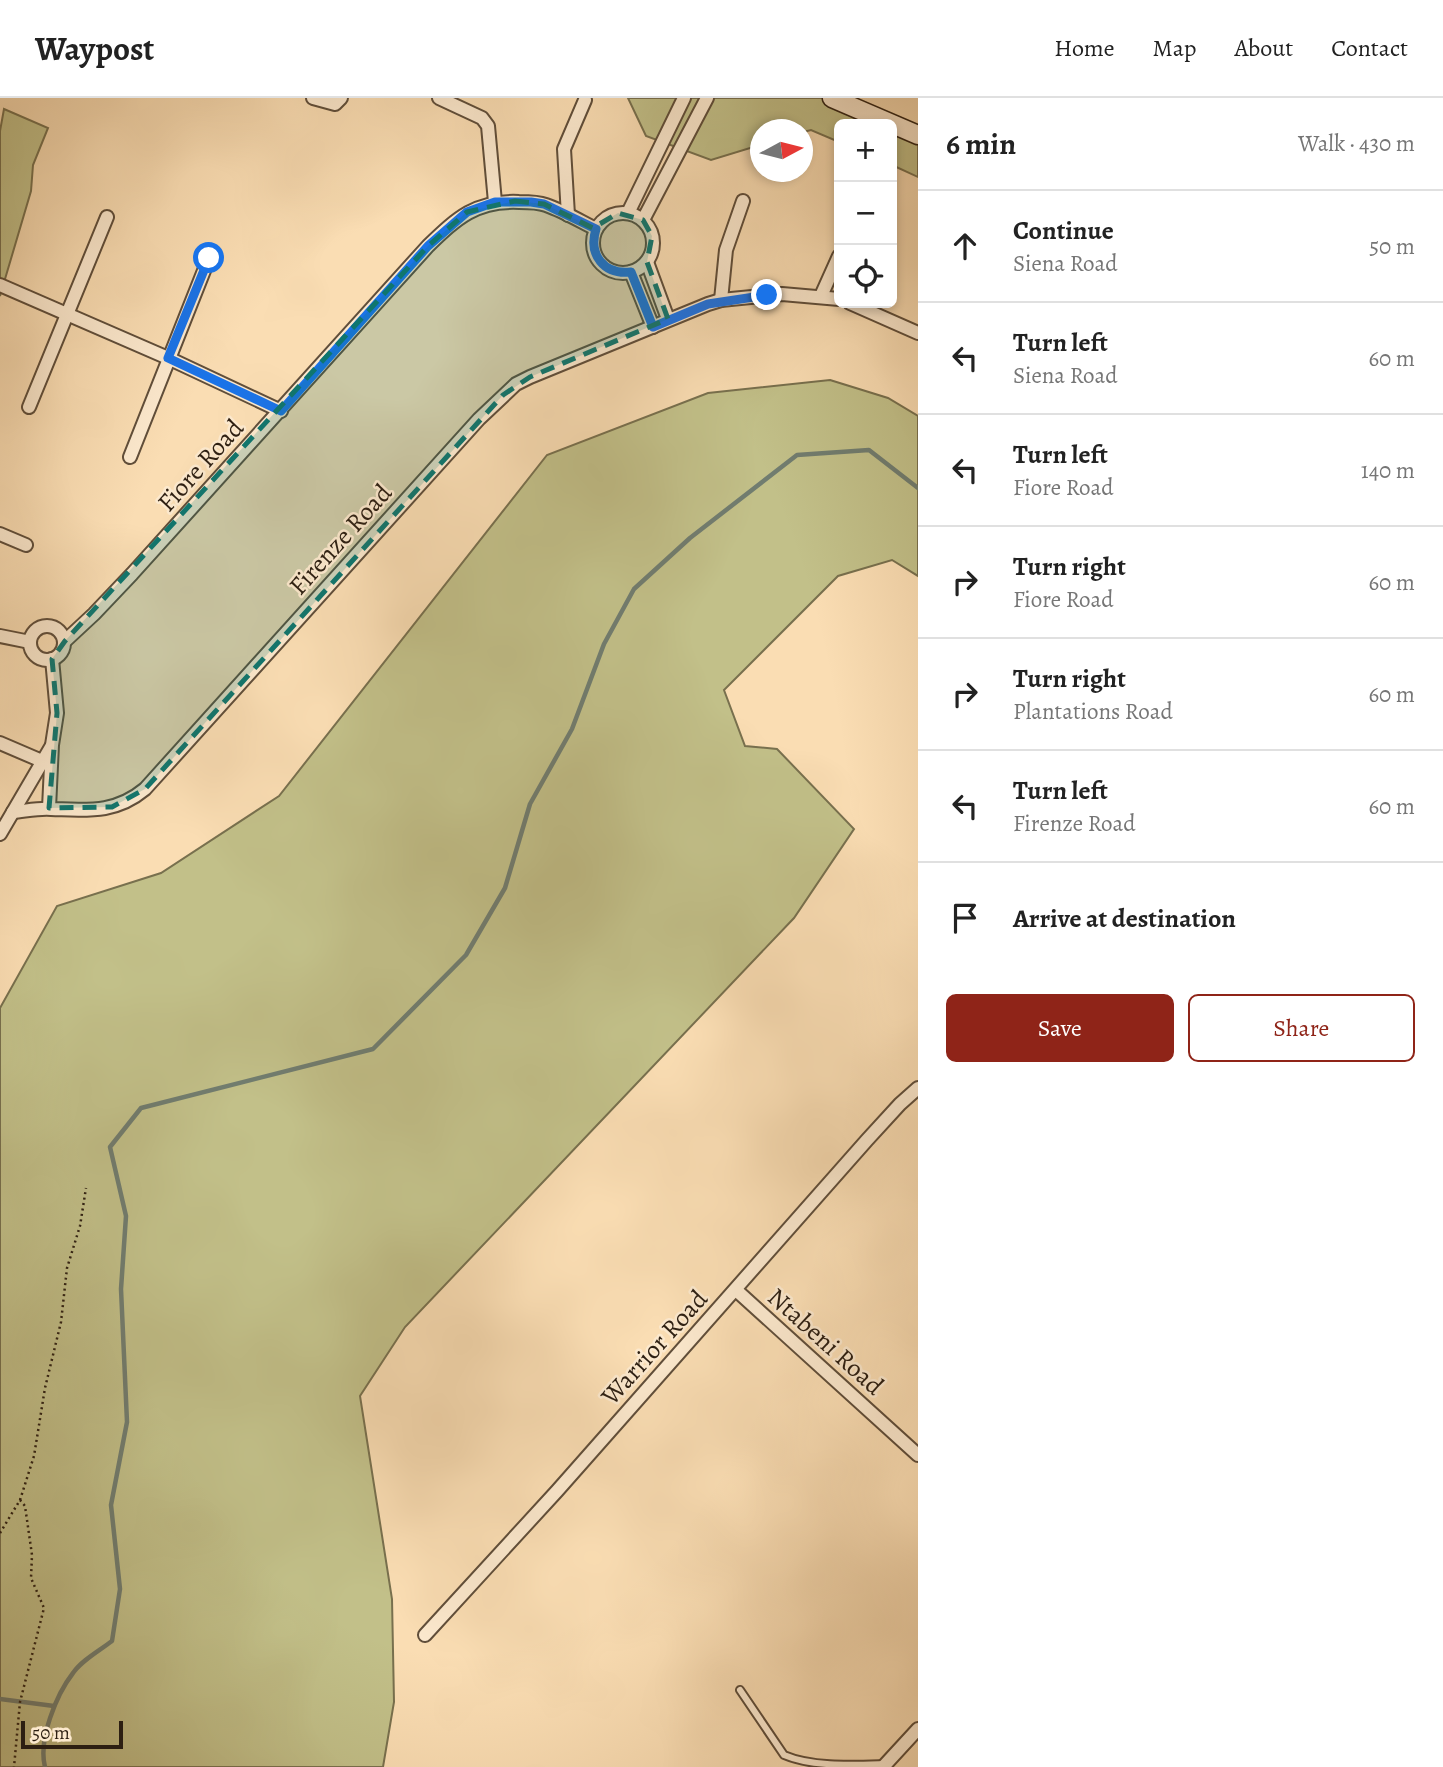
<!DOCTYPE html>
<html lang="en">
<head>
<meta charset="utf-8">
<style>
	:root { --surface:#fff; --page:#f6f6f6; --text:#222; --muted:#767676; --line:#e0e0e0; --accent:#8f2418 }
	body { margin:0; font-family:Alegreya,serif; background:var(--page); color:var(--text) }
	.controls { position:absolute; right:21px; top:21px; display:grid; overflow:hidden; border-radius:10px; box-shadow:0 4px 10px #0003 }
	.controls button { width:63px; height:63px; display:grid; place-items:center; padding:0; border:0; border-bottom:2px solid var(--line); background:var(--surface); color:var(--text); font:35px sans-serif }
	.compass { position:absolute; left:750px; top:21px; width:63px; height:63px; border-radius:50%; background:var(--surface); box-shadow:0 4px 10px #0003; rotate:83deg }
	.scale { position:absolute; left:21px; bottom:18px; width:102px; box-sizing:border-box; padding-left:7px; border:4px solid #2d1f12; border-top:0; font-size:19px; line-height:24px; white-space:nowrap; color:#2d1f12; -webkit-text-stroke:5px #fce9ce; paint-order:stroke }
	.stop { position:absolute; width:21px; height:21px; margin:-16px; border:5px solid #1a73e8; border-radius:50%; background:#fff }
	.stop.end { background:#1a73e8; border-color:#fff; box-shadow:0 2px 7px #0008 }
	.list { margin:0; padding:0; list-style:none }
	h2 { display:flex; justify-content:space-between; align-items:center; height:91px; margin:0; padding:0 28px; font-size:30px }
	h2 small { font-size:23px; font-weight:400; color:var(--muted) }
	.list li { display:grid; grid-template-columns:46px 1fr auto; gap:21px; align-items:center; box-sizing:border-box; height:112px; padding:0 28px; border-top:2px solid var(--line) }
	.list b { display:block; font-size:26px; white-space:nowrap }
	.list p { margin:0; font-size:23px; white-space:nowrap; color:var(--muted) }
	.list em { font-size:23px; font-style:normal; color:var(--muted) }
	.actions { display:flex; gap:14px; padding:21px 28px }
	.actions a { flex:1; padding:16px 0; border:2px solid var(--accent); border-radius:10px; text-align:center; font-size:24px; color:var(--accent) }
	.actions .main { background:var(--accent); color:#fff }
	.icon { flex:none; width:38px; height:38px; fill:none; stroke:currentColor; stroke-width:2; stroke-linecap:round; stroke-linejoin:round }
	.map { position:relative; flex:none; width:918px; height:1669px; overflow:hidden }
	header { display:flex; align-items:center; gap:42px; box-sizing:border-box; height:98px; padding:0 35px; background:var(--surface); border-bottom:2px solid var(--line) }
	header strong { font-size:33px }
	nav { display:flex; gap:38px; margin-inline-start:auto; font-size:24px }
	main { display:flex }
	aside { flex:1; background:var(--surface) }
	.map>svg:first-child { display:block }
	.green { fill:#c2c089; stroke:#78704e; stroke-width:2 }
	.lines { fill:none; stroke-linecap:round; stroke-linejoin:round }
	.stream { stroke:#717d70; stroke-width:4.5 }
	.lane-casing { stroke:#604e3a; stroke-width:10 }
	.street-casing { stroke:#604e3a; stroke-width:16 }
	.secondary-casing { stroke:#2d1f12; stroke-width:21 }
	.path { stroke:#2d1f12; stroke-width:2.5; stroke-dasharray:2 3.5; stroke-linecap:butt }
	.lane { stroke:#fce9ce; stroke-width:6 }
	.street { stroke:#fce9ce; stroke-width:12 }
	.secondary { stroke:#fce9ce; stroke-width:18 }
	.route { stroke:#1a73e8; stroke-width:9 }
	.marked { fill:#0f766e; fill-opacity:0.2; stroke:#0f766e; stroke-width:5; stroke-dasharray:14 9; stroke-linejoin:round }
	.labels { text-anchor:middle; stroke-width:5; stroke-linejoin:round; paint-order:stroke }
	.street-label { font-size:26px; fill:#2d1f12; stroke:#fce9ce }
</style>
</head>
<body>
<header>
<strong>Waypost</strong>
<nav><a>Home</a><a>Map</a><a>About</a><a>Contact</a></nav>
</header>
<main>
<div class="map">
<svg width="918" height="1669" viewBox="0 0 918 1669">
	<rect width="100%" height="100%" fill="#faddb3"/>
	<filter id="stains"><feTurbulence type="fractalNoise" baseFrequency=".00286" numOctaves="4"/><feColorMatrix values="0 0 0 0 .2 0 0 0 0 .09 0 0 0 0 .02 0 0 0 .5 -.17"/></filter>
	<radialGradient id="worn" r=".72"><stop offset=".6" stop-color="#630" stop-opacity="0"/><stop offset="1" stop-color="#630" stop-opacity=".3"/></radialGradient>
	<!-- green -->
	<g class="green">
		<polygon points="628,0 832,0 918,37 918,79 892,67 892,26 839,26 839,44 811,32 803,34 802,32 760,32 760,47 711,62 646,38"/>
		<polygon points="4,11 48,30 33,67 31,93 0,198 0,33"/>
		<polygon points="830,282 888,300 918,318 918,478 892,462 838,478 724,592 745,648 777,651 854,731 794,820 405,1229 360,1298 392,1501 394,1604 383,1669 0,1669 0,910 57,808 161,775 279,698 547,357 708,295"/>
	</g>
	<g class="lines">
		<!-- stream -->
		<g class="stream">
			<polyline points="0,1601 54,1608"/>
			<path d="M 45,1669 C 38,1642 56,1597 73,1575 C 82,1562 99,1553 112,1543 L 120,1491 L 111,1407 L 127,1324 L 121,1191 L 126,1118 L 110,1049 L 141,1010 L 373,951 L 466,857 L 505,790 L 530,706 L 572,631 L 604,546 L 634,491 L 690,440 L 797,357 L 869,352 L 918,390"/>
		</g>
		<defs>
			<path id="lane" d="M 740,1592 L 784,1657 C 812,1669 852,1667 884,1666"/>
			<g id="street">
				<polyline points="313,0 335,6 341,0"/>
				<polyline points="439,0 482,20 488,28 495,104"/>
				<polyline points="628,115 684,0"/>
				<circle cx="623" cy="145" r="30"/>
				<polyline points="568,117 564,51 585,2"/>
				<polyline points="643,122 707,0"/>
				<polyline points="647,164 668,221"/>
				<polyline points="631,174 653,229"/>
				<polyline points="0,187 168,260 281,313"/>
				<polyline points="821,198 839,158"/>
				<polyline points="721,202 726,152 743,103"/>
				<polyline points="850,205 918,235"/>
				<polyline points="29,309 107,119"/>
				<polyline points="130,359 209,160"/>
				<polyline points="0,436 26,447"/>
				<circle cx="47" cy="545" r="17"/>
				<polyline points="0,538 30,544"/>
				<path d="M 65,543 L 94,516 L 132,476 L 428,148 C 457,120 476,102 519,104 C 527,104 538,104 546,107 C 563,113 580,123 596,131"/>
				<polyline points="0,645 49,666"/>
				<polyline points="49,710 52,647 57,615 52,561"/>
				<path d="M 13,714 C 25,713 39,710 51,711 C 87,712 115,716 145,691 L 479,321 L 516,286 L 530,279 L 708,206 L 721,202 L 782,196 L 839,201"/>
				<polyline points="0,736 51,649"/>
				<polyline points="736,1192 918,1357"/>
				<polyline points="425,1537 557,1393 867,1042 900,1006 918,990"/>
				<polyline points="883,1669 918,1631"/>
			</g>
			<polyline id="secondary" points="832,0 918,37"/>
		</defs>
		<!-- lane casing -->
		<use href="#lane" class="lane-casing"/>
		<!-- street casing -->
		<use href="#street" class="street-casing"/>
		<!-- secondary casing -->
		<use href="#secondary" class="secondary-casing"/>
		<!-- path -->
		<g class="path">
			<polyline points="20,1402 34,1358 45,1290 61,1224 67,1170 80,1128 86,1090"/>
			<polyline points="0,1435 20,1402 25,1408 32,1457 31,1480 44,1510 20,1604 14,1669"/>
		</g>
		<!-- lane -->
		<use href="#lane" class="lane"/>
		<!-- street -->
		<use href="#street" class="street"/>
		<!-- secondary -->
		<use href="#secondary" class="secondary"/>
	</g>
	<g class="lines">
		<!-- route -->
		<path class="route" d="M 209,160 L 168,260 L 281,313 L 428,148 L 467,114 L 495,104 L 531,104 L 544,106 L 596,131 C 588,157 604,177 631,174 L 653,229 L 708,206 L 767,197"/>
	</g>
	<!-- marked area -->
	<path class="marked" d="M 515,103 L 544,106 L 593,130 L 618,115 L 643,122 L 652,138 L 647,164 L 668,221 L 530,279 L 503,297 L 145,691 L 112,709 L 49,710 L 57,615 L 52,561 L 65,543 L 428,148 L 467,114 Z"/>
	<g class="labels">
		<!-- street labels -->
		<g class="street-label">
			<text transform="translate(200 367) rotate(-48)" y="9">Fiore Road</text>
			<text transform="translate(340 441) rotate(-48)" y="9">Firenze Road</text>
			<text transform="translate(826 1243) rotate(42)" y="9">Ntabeni Road</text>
			<text transform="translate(654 1249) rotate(-48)" y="9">Warrior Road</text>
		</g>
	</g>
	<rect width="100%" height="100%" filter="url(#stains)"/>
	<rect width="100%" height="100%" fill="url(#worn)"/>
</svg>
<div class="controls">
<button>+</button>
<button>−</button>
<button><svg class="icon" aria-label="locate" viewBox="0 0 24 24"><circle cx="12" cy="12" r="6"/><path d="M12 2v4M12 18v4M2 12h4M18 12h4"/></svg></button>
</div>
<svg class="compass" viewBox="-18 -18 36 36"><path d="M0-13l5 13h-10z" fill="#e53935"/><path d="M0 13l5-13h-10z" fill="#767676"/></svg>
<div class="scale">50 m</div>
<div class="stop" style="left:209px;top:160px"></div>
<div class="stop end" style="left:767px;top:197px"></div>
</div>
<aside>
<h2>6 min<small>Walk · 430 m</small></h2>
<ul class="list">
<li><svg class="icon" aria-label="ahead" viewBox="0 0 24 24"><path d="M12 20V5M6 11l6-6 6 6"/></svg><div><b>Continue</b><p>Siena Road</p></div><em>50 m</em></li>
<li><svg class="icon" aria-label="left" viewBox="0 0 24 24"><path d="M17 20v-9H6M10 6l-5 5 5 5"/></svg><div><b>Turn left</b><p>Siena Road</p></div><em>60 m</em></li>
<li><svg class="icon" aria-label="left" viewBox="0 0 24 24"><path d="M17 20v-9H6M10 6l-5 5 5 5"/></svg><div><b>Turn left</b><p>Fiore Road</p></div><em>140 m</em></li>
<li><svg class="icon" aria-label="right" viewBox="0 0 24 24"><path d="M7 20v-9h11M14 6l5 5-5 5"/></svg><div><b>Turn right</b><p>Fiore Road</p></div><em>60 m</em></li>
<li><svg class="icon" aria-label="right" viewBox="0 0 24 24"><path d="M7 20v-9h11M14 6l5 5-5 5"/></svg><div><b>Turn right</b><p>Plantations Road</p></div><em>60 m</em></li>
<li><svg class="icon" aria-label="left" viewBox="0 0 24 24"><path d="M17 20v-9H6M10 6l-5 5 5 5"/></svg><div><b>Turn left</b><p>Firenze Road</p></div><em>60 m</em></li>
<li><svg class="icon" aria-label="arrive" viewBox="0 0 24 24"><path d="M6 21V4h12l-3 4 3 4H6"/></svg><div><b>Arrive at destination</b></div></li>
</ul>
<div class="actions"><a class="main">Save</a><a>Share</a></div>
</aside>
</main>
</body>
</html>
